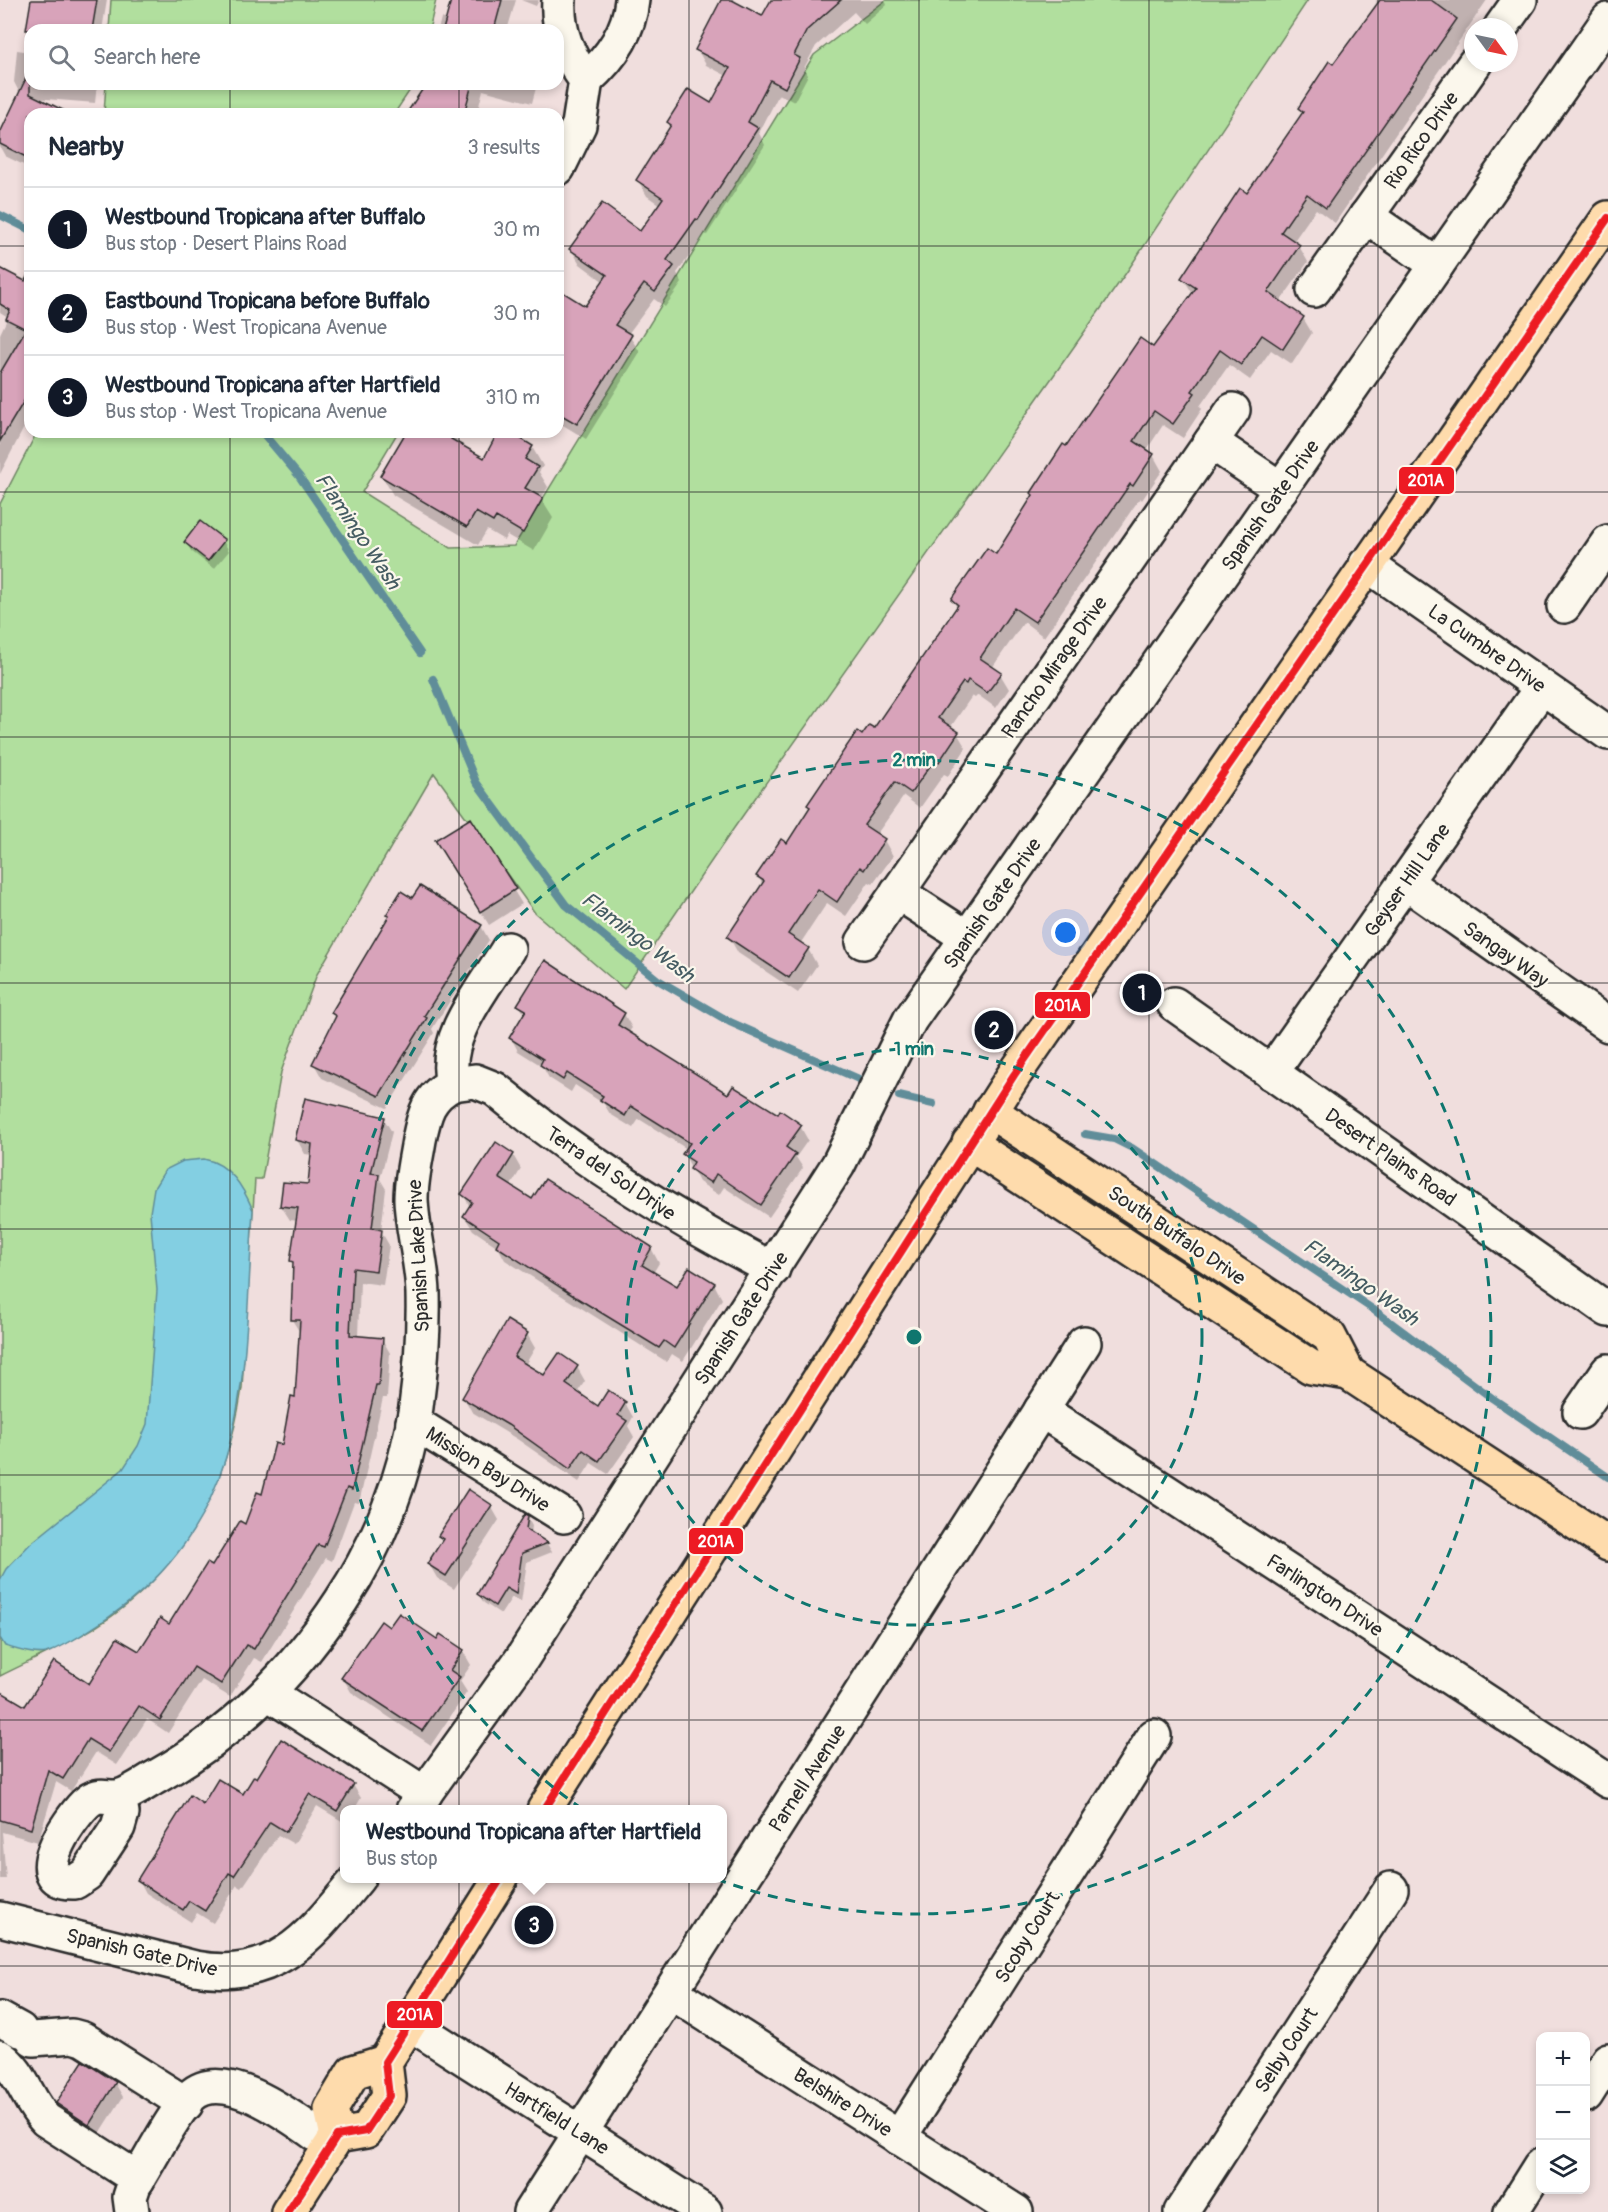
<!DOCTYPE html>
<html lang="en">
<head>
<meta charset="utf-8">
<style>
	:root { --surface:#fff; --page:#f6f6f7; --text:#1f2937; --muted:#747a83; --line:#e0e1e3; --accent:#111827 }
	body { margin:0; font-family:Pangolin,sans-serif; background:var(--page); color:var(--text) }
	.controls { position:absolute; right:18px; bottom:18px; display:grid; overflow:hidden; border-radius:12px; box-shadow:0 3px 9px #0003 }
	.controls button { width:54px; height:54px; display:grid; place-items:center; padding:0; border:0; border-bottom:2px solid var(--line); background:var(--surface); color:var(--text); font:30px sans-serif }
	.compass { position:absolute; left:1464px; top:18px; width:54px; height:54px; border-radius:50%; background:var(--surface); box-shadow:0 3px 9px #0003; rotate:123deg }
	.you { position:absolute; left:1066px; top:933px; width:21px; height:21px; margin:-15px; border:4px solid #fff; border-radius:50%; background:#1a73e8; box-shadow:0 0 0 9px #1a73e833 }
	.badge { display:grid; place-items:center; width:39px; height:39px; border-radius:50%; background:var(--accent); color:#fff; font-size:20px; font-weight:700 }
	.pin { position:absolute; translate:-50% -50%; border:3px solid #fff; box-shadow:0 2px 6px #0006 }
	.popup { position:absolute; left:340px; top:1805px; width:387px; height:78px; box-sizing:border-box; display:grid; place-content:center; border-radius:12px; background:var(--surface); filter:drop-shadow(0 2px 4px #0005); font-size:20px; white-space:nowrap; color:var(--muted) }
	.popup b { font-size:22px; color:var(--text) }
	.popup::after { content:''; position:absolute; left:50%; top:100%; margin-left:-12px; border:12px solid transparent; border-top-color:var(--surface) }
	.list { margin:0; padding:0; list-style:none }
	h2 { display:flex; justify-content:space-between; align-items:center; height:78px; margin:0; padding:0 24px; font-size:26px }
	h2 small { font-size:20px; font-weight:400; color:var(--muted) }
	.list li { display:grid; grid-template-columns:39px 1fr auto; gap:18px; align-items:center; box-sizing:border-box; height:84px; padding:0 24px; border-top:2px solid var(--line) }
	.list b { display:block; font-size:22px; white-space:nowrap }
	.list p { margin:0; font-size:20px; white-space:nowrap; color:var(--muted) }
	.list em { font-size:20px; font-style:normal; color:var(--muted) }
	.icon { flex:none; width:33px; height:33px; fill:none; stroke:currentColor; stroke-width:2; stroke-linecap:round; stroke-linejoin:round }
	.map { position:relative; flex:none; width:1608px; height:2212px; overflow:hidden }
	.search { position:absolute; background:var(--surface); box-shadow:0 3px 9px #0003; left:24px; top:24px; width:540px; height:66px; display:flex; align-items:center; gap:15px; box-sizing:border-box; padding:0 21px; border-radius:18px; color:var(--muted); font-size:22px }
	.panel { position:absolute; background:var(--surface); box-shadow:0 3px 9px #0003; left:24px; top:108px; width:540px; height:330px; border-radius:18px }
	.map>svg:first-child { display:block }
	.green { fill:#b1df9e; stroke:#6e8564; stroke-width:1.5 }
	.water { fill:#83cfe2; stroke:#608d99; stroke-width:1.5 }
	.shadow { fill:#0003 }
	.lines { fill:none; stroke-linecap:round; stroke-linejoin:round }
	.stream { stroke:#608d99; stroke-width:8 }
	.building { fill:#d8a3ba; stroke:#2b2b2b; stroke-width:1.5 }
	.minor-casing { stroke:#2b2b2b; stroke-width:38 }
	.major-casing { stroke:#2b2b2b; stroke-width:38 }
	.minor { stroke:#fbf7ec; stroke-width:33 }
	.major { stroke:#fedbac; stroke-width:33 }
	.bus-1-casing { stroke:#fbf7ec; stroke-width:12 }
	.bus-1 { stroke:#ed1b24; stroke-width:8 }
	.grid { fill:none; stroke:#2b2b2b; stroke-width:1.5; stroke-opacity:0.55 }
	.ring { fill:none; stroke:#0f766e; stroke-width:3; stroke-dasharray:10 8 }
	.labels { text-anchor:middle; stroke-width:4.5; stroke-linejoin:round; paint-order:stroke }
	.street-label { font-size:20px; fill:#2b2b2b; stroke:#fbf7ec }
	.water-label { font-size:21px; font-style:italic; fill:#455c62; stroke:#fbf7ec }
	.centre { fill:#0f766e; stroke:#fbf7ec; stroke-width:3 }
	.ring-label { font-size:18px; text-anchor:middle; font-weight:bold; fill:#0f766e; stroke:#fbf7ec; stroke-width:4.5; stroke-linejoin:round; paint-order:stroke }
	.line-badge { stroke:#fbf7ec; stroke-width:2 }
	.badge-label { font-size:16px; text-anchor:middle; font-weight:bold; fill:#fff }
</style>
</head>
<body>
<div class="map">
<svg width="1608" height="2212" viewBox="0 0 1608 2212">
	<rect width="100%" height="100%" fill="#f0dedd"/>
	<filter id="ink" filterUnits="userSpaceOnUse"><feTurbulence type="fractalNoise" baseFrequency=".0167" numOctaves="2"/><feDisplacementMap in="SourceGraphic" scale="12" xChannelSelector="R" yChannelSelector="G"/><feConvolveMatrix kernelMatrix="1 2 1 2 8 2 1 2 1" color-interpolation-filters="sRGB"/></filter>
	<g filter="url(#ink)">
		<!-- green -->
		<g class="green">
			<polygon points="111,0 436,0 429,30 109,30"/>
			<path d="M 886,0 L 1308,0 L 1126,273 L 734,828 L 624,989 L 535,913 L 434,773 L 317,974 L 281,1072 L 262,1179 L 255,1179 L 242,1388 C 228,1485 182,1573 97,1626 C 66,1645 32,1660 0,1676 L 0,504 L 37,432 L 398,432 L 362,492 L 451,548 L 514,546 L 814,55 Z"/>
			<polygon points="106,84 414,84 394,114 104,114"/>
		</g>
		<!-- water -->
		<path class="water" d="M 204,1159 C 230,1164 243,1187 253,1210 C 243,1367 255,1516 109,1617 C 93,1628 64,1647 46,1653 C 35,1656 16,1649 5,1646 L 0,1638 L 0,1580 L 6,1569 L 30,1544 L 123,1469 L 138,1446 L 147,1424 L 157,1290 L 150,1213 L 154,1188 L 165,1170 L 183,1161 Z"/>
		<!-- shadow -->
		<g class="shadow">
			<polygon points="32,0 107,0 102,30 30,30 30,84 97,84 95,103 34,98 68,114 30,114 30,168 5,156 0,147 0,136 20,94 14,82 17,50 24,51"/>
			<polygon points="453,0 516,0 508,27 518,30 438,30 441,18 448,20"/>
			<polygon points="521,0 539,0 536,6"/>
			<polygon points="725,0 763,18 785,0 885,0 887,5 865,24 854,12 816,46 804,68 808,75 794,102 779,94 759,133 765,145 707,235 705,234 677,273 682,283 665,307 654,299 628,334 640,352 586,439 558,422 558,303 585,308 604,282 580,264 571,249 640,233 660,205 647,196 638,180 672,127 669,122 711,105 727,76 706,65 697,49"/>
			<polygon points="1376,0 1487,0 1335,223 1316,209 1293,242 1299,246 1308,262 1280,302 1303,318 1312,333 1292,364 1271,350 1250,380 1229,365 1200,406 1202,409 1183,438 1163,425 1146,451 1153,455 1162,471 1142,500 1140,498 1044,637 1024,622 992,668 1000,674 1009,689 996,708 978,695 975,698 972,696 950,728 957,733 966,748 948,776 944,774 920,808 904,796 876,835 884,840 893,856 873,884 869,882 846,916 827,903 800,944 808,949 817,965 798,993 738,953 729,937 763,885 758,876 787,845 863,737 875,730 958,609 952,599 996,557 1067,448 1154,349 1193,294 1183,278 1248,195 1303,115 1299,108 1377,6"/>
			<polygon points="424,84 537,84 532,103 483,90 477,114 409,114 421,94"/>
			<polygon points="0,270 30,285 30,416 0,474 0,334 8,317 0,312"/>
			<polygon points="408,432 452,432 462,447 484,460 500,432 507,432 532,447 543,466 539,472 548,487 541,499 553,518 534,551 507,535 504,540 487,530 478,545 393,495 382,476"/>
			<polygon points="223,541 229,551 214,569 191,551 186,542"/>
			<polygon points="471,820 522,904 489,925 445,855"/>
			<polygon points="413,900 481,926 489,940 432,1029 434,1033 387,1108 322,1078 314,1064 336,1018 333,1013 390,918 388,915"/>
			<polygon points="519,1005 624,1014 632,1028 628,1033 728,1096 800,1126 808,1140 796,1157 803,1168 769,1217 724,1187 719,1195 699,1182 684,1154 687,1149 639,1119 633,1128 610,1114 604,1104 575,1085 571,1092 549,1078 542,1066 518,1051 511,1038 525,1015"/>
			<polygon points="384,1119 392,1132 380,1179 386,1189 381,1231 389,1245 383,1285 360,1282 358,1337 382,1339 390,1353 387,1398 383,1398 359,1503 354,1502 332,1561 326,1558 262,1662 254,1658 230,1697 202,1680 168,1733 147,1719 117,1765 96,1752 71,1791 56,1782 38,1842 2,1832 6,1879 0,1879 0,1702 25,1708 89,1686 140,1653 170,1627 246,1526 263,1496 283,1446 296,1399 301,1334 292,1320 295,1266 292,1261 298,1221 290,1220 281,1206 309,1186 312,1155 305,1154 297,1140"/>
			<polygon points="496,1144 513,1155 521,1169 510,1187 532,1201 545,1181 651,1248 659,1263 653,1273 677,1288 714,1284 722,1299 683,1361 672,1354 667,1362 505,1260 498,1247 473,1230 464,1216 470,1207 463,1194"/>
			<polygon points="527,1334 535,1348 525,1365 545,1377 577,1367 585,1381 577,1393 598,1408 625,1403 633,1417 628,1426 634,1437 608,1474 591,1463 579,1482 517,1439 472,1412 464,1398"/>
			<polygon points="491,1506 499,1520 454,1589 437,1578 429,1564 443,1541 440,1536"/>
			<polygon points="527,1517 532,1526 531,1534 547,1544 552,1552 527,1562 521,1602 512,1597 501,1614 484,1603 478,1594"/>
			<polygon points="390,1629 437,1641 463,1651 471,1665 460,1681 467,1692 431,1745 351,1692 343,1678"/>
			<polygon points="353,1785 361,1798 354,1810 345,1810 345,1823 317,1806 294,1844 278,1835 242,1888 237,1885 213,1923 197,1913 191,1922 146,1893 139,1880 204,1806 244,1796"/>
			<polygon points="115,2083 123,2097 97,2138 66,2117 57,2103"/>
		</g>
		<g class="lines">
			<!-- stream -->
			<g class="stream">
				<polyline points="0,215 30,230"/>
				<polyline points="262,432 299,476 420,653"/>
				<polyline points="433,679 476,782 566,905 658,980 730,1022 861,1080"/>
				<polyline points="899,1096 933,1104"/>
				<polyline points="1085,1134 1114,1139 1132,1148 1374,1310 1492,1398 1608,1477"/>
			</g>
		</g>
		<!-- building -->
		<g class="building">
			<polygon points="31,0 97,0 92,30 26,30"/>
			<polygon points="451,0 502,0 494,30 443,30"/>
			<polygon points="721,0 732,0 762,16 771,0 841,0 807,30 794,55 800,58 785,88 770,80 748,122 758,128 698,220 696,219 667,260 674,266 655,292 644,284 615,325 632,335 577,424 558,413 558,289 585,306 607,275 569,249 602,203 640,231 663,198 636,180 671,125 667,122 688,89 711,103 730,68 695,50"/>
			<polygon points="1380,0 1431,0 1457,19 1326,208 1307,194 1281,232 1300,245 1268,292 1304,317 1283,349 1262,335 1241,365 1220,350 1192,391 1195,393 1173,424 1154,411 1134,441 1154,454 1133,486 1130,484 1035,622 1014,608 980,658 1002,673 987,693 968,680 966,684 963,682 938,718 959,732 939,762 935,759 911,793 895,782 864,825 885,839 864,870 860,867 837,902 818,889 788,934 809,948 789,978 727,937 764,881 756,876 781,839 787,843 810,807 807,805 857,731 862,735 869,725 874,728 958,605 951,599 987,548 996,554 1033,495 1031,493 1063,444 1066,446 1140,338 1153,347 1196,288 1181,278 1240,188 1247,193 1303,112 1298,108 1329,61 1333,64"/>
			<polygon points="30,70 30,94 71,114 30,114 30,159 0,144 0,133"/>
			<polygon points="426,84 472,84 464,114 406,114"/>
			<polygon points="0,268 25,281 30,270 30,391 0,441 0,373 26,329 6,319 10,310 0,304"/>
			<polygon points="406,432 455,432 451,439 484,458 498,432 510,432 533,446 525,459 538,467 525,488 543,498 523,533 496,517 493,522 476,512 467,527 380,476"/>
			<polygon points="200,521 225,540 208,561 184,542"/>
			<polygon points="471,818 516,889 480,912 435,840"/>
			<polygon points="420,886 482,925 424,1016 427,1018 379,1096 312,1064 336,1016 331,1013 389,916 386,915 401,891 412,898"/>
			<polygon points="545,960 625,1013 618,1025 728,1094 733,1086 778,1114 780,1110 802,1125 786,1147 796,1154 761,1205 716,1174 711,1183 690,1169 694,1162 682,1154 690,1143 631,1106 625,1116 600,1100 603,1096 567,1073 563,1080 540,1065 543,1059 509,1038 526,1010 517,1005"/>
			<polygon points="305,1098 385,1117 371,1173 379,1174 372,1228 382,1230 376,1271 353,1268 350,1335 383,1338 379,1385 376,1385 352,1490 347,1488 324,1547 318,1545 254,1649 246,1645 221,1684 194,1667 160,1720 139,1706 109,1752 88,1739 63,1779 48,1770 31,1829 0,1820 0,1691 25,1706 54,1661 89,1684 117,1638 139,1651 160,1618 169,1624 207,1563 212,1566 240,1521 245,1524 257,1492 262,1494 275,1443 282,1445 291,1396 295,1397 300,1320 291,1320 293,1262 290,1261 298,1208 280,1206 283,1182 308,1184 312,1144 295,1140"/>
			<polygon points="496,1142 514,1154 499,1178 532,1199 545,1179 652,1247 642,1265 677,1286 689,1267 715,1283 674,1348 664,1341 659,1348 577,1298 496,1246 499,1240 463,1216 472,1202 461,1194"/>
			<polygon points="507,1320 528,1333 514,1357 544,1375 559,1353 578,1366 566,1384 598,1406 608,1390 626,1402 618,1415 627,1421 599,1461 583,1450 570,1469 508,1425 462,1398"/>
			<polygon points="468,1489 492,1505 446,1576 427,1564 443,1539 438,1536"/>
			<polygon points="525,1514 528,1516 526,1529 548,1543 522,1553 516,1594 506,1588 495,1606 477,1594"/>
			<polygon points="399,1613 437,1639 440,1634 464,1650 450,1670 460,1677 422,1731 341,1678 381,1621 389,1627"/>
			<polygon points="281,1739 354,1784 337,1811 309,1794 286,1832 270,1822 234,1876 229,1873 205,1911 189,1901 183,1910 137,1880 190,1795 203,1804 218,1779 243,1794 254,1776 257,1778"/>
			<polygon points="83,2061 116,2082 89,2125 56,2103"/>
		</g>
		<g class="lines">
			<defs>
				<g id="minor">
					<polyline points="1501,27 1520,0"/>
					<path d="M 586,80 C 610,59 629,33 632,0"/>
					<path d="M 558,168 L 579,125 L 586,80 C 568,56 557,31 559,0"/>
					<polyline points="1366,216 1437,265"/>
					<polyline points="1314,290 1475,63"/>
					<polyline points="1211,442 1281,489"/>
					<polyline points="1366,564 1608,733"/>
					<polyline points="1564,606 1608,542"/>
					<polyline points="1405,882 1608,1025"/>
					<polyline points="897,892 968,938"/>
					<polyline points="863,942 1233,410"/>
					<polyline points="1174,1004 1608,1310"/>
					<polyline points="1271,1073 1542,687"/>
					<path d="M 453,1084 L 475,1081 L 495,1089 C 581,1160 673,1218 773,1269"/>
					<polyline points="1041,1410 1608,1781"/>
					<polyline points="1580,1412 1608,1371"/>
					<polyline points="413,1422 564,1516"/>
					<polyline points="268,1693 425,1794"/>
					<path d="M 119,1797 L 122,1813 L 118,1827 L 87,1874 L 75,1882 C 24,1884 69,1820 85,1804 C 99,1790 108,1800 121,1796 C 133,1792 145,1783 156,1777 C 232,1734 294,1673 341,1601 C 379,1544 406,1474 416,1407 C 421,1369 424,1331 423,1293 C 422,1261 412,1230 411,1199 C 411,1179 416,1159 419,1140 C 424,1115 428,1096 453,1084 C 440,1038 485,987 508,949"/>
					<polyline points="413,1810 521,1660 838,1165 910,1020 1608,20"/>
					<path d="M 0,1919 L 195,1968 C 277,1983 311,1935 358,1878"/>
					<polyline points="671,1992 1016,2212"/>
					<polyline points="0,2019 20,2030"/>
					<polyline points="409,2023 705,2212"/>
					<polyline points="33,2039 72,2036 83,2039 186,2104"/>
					<path d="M 0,2057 C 23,2073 27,2101 46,2120 L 138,2179"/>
					<polyline points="1586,2095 1608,2060"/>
					<polyline points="899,2138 1154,1736"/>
					<path d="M 132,2212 L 130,2197 L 134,2185 C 149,2162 173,2114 191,2096 C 226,2063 302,2125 331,2145"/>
					<polyline points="530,2212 1084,1343"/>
					<polyline points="1181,2212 1391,1889"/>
					<polyline points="1511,2212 1540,2166"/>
				</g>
				<g id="major">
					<polyline points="990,1111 1329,1336 1348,1373"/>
					<polyline points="969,1143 1311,1367 1348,1373 1608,1544"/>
					<polyline points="544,1810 1014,1075 1608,218"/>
					<polyline points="337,2136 366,2131 389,2096 385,2062 501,1878"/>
					<polyline points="337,2136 331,2109 353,2072 385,2062"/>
					<polyline points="288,2212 337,2136"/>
				</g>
			</defs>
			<!-- minor casing -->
			<use href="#minor" class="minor-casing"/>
			<!-- major casing -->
			<use href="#major" class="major-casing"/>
			<!-- minor -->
			<use href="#minor" class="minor"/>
			<!-- major -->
			<use href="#major" class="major"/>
			<defs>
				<g id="bus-1">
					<polyline points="544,1810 1014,1075 1608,218"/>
					<polyline points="337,2136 366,2131 389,2096 385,2062 501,1878"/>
					<polyline points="288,2212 337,2136"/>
				</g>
			</defs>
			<!-- bus-1 casing -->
			<use href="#bus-1" class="bus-1-casing"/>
			<!-- bus-1 -->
			<use href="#bus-1" class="bus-1"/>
		</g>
	</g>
	<!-- grid -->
	<path class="grid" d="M 230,0 L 230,30M 459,0 L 459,30M 689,0 L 689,2212M 919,0 L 919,2212M 1149,0 L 1149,2212M 1378,0 L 1378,2212M 230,84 L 230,114M 459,84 L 459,114M 0,246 L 30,246M 558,246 L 1608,246M 230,432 L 230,2212M 459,432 L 459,2212M 0,492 L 1608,492M 0,737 L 1608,737M 0,983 L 1608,983M 0,1229 L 1608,1229M 0,1475 L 1608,1475M 0,1720 L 1608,1720M 0,1966 L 1608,1966"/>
	<!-- distance rings -->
	<g class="ring">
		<circle cx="914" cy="1337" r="288"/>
		<circle cx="914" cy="1337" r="577"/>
	</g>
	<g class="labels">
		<!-- street labels -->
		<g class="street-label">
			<text transform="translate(1421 140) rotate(-55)" y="7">Rio Rico Drive</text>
			<text transform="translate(1270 505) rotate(-55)" y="7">Spanish Gate Drive</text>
			<text transform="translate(1487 648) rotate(35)" y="7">La Cumbre Drive</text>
			<text transform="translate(1054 667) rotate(-55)" y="7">Rancho Mirage Drive</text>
			<text transform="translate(1407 880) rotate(-55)" y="7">Geyser Hill Lane</text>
			<text transform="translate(992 903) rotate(-55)" y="7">Spanish Gate Drive</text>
			<text transform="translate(1506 954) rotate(35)" y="7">Sangay Way</text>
			<text transform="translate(1391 1157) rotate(35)" y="7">Desert Plains Road</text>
			<text transform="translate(611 1173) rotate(34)" y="7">Terra del Sol Drive</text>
			<text transform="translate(1177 1235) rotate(34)" y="7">South Buffalo Drive</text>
			<text transform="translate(418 1256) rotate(-93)" y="7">Spanish Lake Drive</text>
			<text transform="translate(741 1318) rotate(-57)" y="7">Spanish Gate Drive</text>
			<text transform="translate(488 1469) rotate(32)" y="7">Mission Bay Drive</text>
			<text transform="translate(1325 1595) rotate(33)" y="7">Farlington Drive</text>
			<text transform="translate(807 1778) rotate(-57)" y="7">Parnell Avenue</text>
			<text transform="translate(1027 1937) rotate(-58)" y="7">Scoby Court</text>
			<text transform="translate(142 1952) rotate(13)" y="7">Spanish Gate Drive</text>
			<text transform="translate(1286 2050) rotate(-57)" y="7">Selby Court</text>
			<text transform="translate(843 2102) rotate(32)" y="7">Belshire Drive</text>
			<text transform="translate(557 2118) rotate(32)" y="7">Hartfield Lane</text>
		</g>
		<!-- water labels -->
		<g class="water-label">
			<text transform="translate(358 531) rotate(56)" y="7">Flamingo Wash</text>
			<text transform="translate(638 937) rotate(37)" y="7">Flamingo Wash</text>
			<text transform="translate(1361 1282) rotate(35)" y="7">Flamingo Wash</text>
		</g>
	</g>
	<circle cx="914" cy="1337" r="9" class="centre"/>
	<g class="ring-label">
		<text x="914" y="766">2 min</text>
		<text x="914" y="1055">1 min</text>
	</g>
	<g class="line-badge">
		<rect x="1398" y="466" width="57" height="29" rx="6" fill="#ed1b24"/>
		<rect x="1034" y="991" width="57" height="28" rx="6" fill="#ed1b24"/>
		<rect x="688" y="1527" width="56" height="28" rx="6" fill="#ed1b24"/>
		<rect x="386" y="2000" width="57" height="29" rx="6" fill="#ed1b24"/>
	</g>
	<g class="badge-label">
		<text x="1426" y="486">201A</text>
		<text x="1063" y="1011">201A</text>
		<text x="716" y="1547">201A</text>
		<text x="415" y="2020">201A</text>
	</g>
</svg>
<div class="controls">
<button>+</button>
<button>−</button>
<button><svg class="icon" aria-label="layers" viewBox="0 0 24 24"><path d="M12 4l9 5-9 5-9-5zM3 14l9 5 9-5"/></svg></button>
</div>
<svg class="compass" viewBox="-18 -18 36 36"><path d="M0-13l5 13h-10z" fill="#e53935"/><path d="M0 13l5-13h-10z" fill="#747a83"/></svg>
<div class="you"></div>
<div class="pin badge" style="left:1142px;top:993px">1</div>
<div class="pin badge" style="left:994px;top:1030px">2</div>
<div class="pin badge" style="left:534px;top:1925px">3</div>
<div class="popup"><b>Westbound Tropicana after Hartfield</b>Bus stop</div>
<div class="search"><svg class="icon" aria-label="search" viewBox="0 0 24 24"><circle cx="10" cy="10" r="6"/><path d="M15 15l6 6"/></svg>Search here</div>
<section class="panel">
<h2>Nearby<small>3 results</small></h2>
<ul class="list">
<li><span class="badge">1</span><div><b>Westbound Tropicana after Buffalo</b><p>Bus stop · Desert Plains Road</p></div><em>30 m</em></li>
<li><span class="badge">2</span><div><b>Eastbound Tropicana before Buffalo</b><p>Bus stop · West Tropicana Avenue</p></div><em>30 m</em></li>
<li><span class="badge">3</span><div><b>Westbound Tropicana after Hartfield</b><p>Bus stop · West Tropicana Avenue</p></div><em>310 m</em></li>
</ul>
</section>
</div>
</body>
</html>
